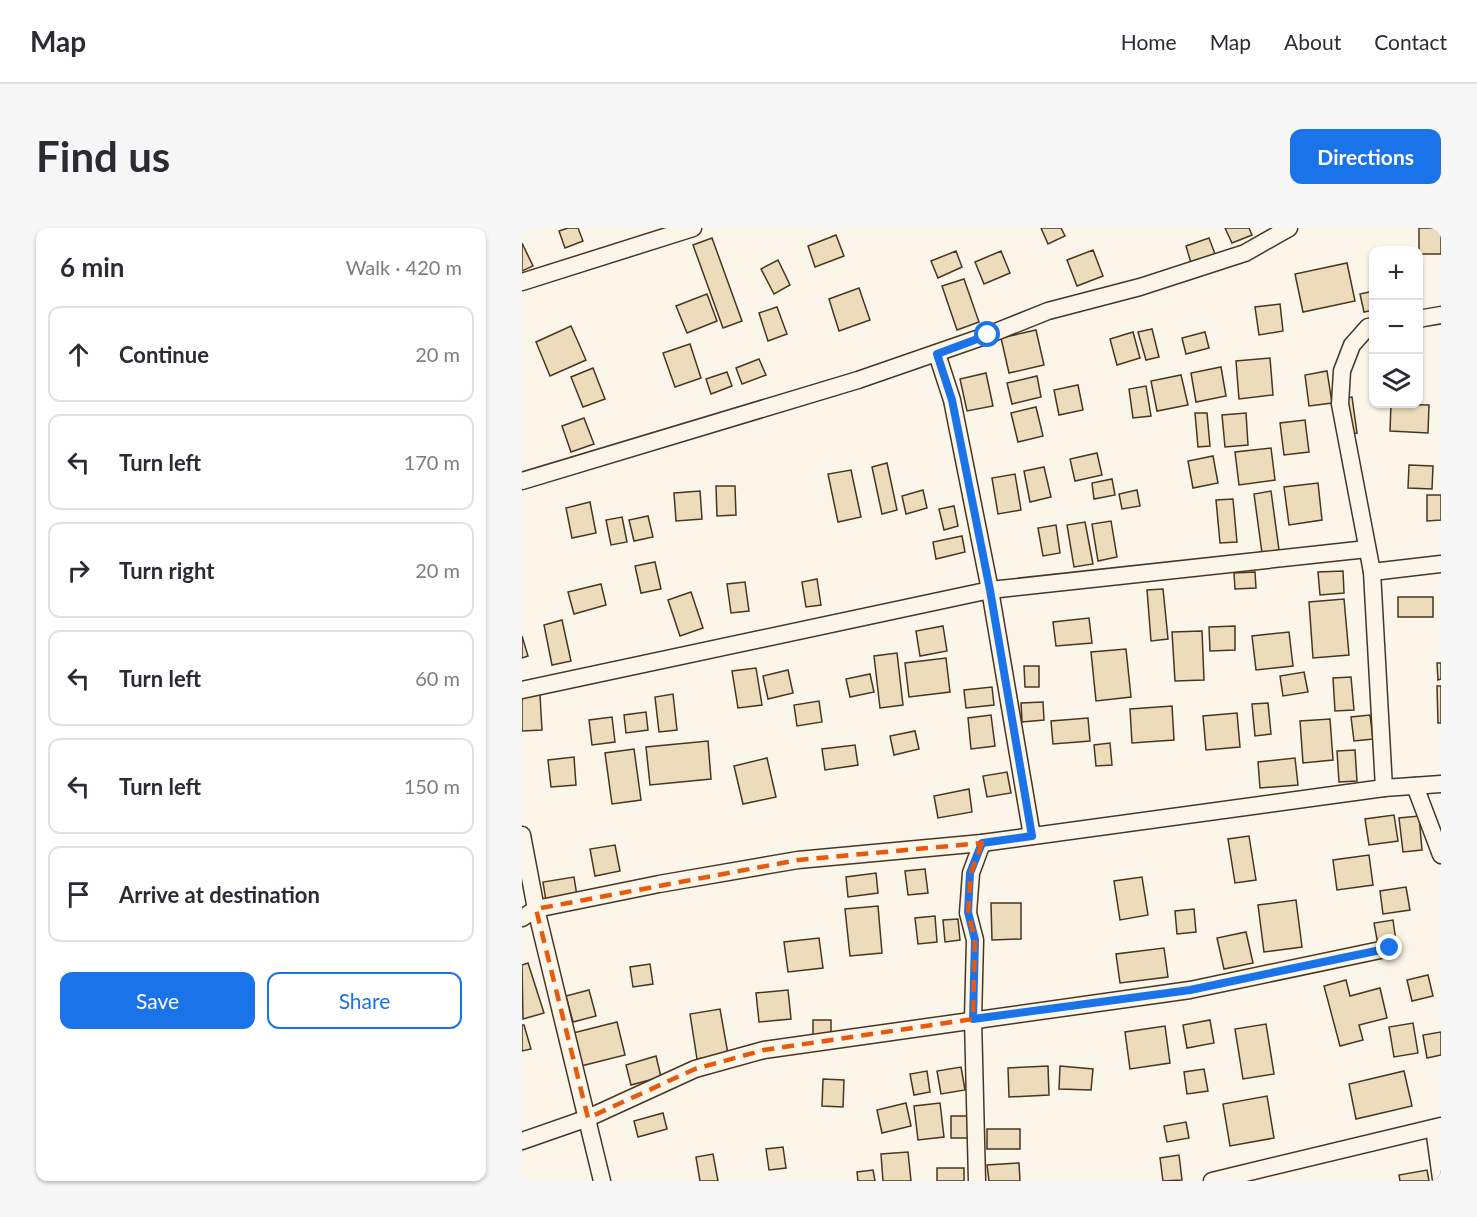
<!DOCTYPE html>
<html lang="en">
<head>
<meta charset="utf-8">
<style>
	:root { --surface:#fff; --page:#f7f7f7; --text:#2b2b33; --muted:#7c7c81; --line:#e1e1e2; --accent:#1a73e8 }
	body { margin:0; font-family:Lato,sans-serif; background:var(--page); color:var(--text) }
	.controls { position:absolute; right:18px; top:18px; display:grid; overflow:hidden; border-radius:12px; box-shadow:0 2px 4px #0004 }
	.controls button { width:54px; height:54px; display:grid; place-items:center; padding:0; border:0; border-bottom:2px solid var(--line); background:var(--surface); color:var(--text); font:30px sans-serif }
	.stop { position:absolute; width:18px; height:18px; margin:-14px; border:4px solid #1a73e8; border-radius:50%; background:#fff }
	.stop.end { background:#1a73e8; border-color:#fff; box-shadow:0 2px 6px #0008 }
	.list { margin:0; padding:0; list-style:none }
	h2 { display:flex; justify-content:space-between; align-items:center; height:78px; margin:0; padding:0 24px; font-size:26px }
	h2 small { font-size:20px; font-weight:400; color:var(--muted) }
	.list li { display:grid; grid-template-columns:39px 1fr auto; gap:18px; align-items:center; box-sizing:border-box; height:96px; margin:0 12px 12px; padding:0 12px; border:2px solid var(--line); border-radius:12px }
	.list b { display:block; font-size:22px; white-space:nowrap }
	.list em { font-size:20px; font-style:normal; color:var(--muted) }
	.actions { display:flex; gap:12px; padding:18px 24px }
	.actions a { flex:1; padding:14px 0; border:2px solid var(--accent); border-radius:12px; text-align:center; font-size:21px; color:var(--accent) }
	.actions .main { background:var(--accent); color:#fff }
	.icon { flex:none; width:33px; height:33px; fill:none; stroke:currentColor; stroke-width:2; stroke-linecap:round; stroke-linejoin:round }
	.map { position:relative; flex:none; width:919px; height:953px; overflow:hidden; border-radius:12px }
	header { display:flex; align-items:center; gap:36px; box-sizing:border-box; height:84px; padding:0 30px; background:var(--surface); border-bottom:2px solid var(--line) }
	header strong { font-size:28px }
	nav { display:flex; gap:33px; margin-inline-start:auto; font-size:21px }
	.intro { display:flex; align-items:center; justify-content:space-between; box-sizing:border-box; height:144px; padding:0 36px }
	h1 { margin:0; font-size:42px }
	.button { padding:15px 27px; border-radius:12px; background:var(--accent); color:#fff; font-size:21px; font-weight:700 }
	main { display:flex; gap:36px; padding:0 36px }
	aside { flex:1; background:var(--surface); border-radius:12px; box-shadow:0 2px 4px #0004 }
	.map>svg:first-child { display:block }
	.building { fill:#ecdcbc; stroke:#4a3520; stroke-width:1.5 }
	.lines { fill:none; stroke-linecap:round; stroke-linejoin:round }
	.minor-casing { stroke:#4a3520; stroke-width:19 }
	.minor { stroke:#fbf6e9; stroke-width:16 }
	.route { stroke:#1a73e8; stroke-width:8 }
	.marked { fill:none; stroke:#e8590c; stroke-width:4.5; stroke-dasharray:12 8; stroke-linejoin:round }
</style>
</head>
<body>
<header>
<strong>Map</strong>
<nav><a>Home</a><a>Map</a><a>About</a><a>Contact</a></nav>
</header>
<div class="intro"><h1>Find us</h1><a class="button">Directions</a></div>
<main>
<aside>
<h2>6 min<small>Walk · 420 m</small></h2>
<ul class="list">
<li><svg class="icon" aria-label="ahead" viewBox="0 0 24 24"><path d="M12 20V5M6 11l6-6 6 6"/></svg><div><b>Continue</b></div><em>20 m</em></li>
<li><svg class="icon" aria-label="left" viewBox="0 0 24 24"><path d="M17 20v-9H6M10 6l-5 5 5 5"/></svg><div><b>Turn left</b></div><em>170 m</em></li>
<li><svg class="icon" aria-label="right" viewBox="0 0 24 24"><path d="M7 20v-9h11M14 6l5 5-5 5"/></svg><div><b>Turn right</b></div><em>20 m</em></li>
<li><svg class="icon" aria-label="left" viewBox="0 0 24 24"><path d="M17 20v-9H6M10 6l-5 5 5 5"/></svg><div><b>Turn left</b></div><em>60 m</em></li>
<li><svg class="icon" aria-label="left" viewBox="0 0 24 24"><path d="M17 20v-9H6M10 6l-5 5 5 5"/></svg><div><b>Turn left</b></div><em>150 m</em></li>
<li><svg class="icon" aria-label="arrive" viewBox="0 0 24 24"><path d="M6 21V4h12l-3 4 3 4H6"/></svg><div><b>Arrive at destination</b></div></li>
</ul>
<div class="actions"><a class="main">Save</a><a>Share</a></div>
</aside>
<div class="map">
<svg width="919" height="953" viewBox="0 0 919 953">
	<rect width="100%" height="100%" fill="#fbf6e9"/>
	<!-- building -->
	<g class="building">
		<polygon points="46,0 56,0 61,13 43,20 37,3"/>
		<polygon points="519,0 539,0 543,8 526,16"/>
		<polygon points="703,0 727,0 730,7 710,15"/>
		<rect x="897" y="0" width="22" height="26"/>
		<polygon points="314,7 322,28 293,39 286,18"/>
		<polygon points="190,10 220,93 201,100 171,17"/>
		<polygon points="687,10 693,26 669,35 664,18"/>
		<polygon points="0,15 11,38 0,43"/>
		<polygon points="571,22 581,48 555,58 545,32"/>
		<polygon points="434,23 440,39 416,50 409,33"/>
		<polygon points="479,23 488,45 462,56 453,34"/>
		<polygon points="256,32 268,57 252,66 239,41"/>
		<polygon points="825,35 833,73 781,84 773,46"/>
		<polygon points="442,51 457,94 435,102 420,58"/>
		<polygon points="337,60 348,92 317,103 307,71"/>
		<polygon points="852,63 852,82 842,84 838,66"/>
		<polygon points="185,66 195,93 165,105 154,78"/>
		<polygon points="758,76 761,103 737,107 733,79"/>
		<polygon points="255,79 265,106 246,113 237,85"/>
		<polygon points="49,98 64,132 28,148 14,114"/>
		<polygon points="630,101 637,129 624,132 616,104"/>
		<polygon points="514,102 522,137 487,145 479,110"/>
		<polygon points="611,104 618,130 595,137 588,111"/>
		<polygon points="683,104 687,120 664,126 660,110"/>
		<polygon points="168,116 179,150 153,159 141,125"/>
		<polygon points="748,130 751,167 717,171 714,133"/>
		<polygon points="237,131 244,147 220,156 214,140"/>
		<polygon points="699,139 704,168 674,174 669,145"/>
		<polygon points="71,140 83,171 61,179 49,149"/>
		<polygon points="805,143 810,175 787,178 783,147"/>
		<polygon points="205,144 210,158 189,166 184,151"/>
		<polygon points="464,145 471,178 445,183 438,151"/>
		<polygon points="659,147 666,177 635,183 629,153"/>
		<polygon points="515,148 519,169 490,176 485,155"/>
		<polygon points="556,157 561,182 537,187 532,162"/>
		<polygon points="624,158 629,188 611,190 607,161"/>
		<polygon points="830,169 835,205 827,206 822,170"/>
		<polygon points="869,176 907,177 906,205 868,203"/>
		<polygon points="514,179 521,208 496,214 489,185"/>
		<polygon points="673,185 685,185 688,218 676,219"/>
		<polygon points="724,185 726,217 703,219 700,187"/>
		<polygon points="62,190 72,216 49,224 40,198"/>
		<polygon points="783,192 787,224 762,227 758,195"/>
		<polygon points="749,220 753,252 717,257 713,224"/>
		<polygon points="575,225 580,247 553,253 548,231"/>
		<polygon points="691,228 696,255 671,260 666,233"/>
		<polygon points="365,235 375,282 360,286 350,239"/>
		<polygon points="887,237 911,238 910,261 886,260"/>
		<polygon points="522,239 529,269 508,274 502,243"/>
		<polygon points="329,242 339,289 316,294 306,246"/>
		<polygon points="493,246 499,282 476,286 470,250"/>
		<polygon points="590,251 593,267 572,271 570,255"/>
		<polygon points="796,255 800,292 767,297 762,259"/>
		<polygon points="194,258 213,258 214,287 195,288"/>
		<polygon points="401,262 405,280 384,286 380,268"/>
		<polygon points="615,262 618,278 600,281 597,266"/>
		<polygon points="178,263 180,291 154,293 152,265"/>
		<polygon points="749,263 757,322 740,325 732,266"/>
		<polygon points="905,267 919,267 919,292 905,293"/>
		<polygon points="711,271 715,314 698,315 694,272"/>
		<polygon points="68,274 74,305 50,310 44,280"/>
		<polygon points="432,278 436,298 422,302 417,281"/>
		<polygon points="126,288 131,309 112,313 107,292"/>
		<polygon points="100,289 105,314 89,317 84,292"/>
		<polygon points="589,293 595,329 576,333 570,296"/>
		<polygon points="563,294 571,336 552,339 545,297"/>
		<polygon points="534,297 538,325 521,328 516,300"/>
		<polygon points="440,308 443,324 414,331 411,314"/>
		<polygon points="133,334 139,361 119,365 113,338"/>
		<polygon points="821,343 822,365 798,367 796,344"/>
		<polygon points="733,344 734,360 713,361 712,345"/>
		<polygon points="295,351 299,377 284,379 280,354"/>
		<polygon points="223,354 227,383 209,385 205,356"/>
		<polygon points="79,356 84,377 52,386 46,364"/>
		<polygon points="641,361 646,411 629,413 625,362"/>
		<polygon points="169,364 181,400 158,408 146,372"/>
		<rect x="876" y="369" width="35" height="20"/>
		<polygon points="822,371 827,427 791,430 787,374"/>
		<polygon points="567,390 570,415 534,418 531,394"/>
		<polygon points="40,392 49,433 30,437 22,397"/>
		<polygon points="421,398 425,423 398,428 394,403"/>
		<polygon points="713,398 713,422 688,423 687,399"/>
		<polygon points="680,403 682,452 653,453 650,404"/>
		<polygon points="767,404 771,438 734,442 730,408"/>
		<polygon points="0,408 6,428 0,430"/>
		<polygon points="604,421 609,469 574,473 569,424"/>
		<polygon points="375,425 381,477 358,480 352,428"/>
		<polygon points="424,430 428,464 387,469 383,435"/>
		<polygon points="915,435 919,435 919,451 916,452"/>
		<polygon points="502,438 517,438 517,459 503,459"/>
		<polygon points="234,440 240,477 216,480 210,443"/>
		<polygon points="266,442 271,465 246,471 241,448"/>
		<polygon points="782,444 786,464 761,468 758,448"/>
		<polygon points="348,446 352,464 328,469 324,451"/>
		<polygon points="829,449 832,482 813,483 811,450"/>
		<polygon points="915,458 919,458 919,495 916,495"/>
		<polygon points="470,459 472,477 444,480 442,462"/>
		<polygon points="151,466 155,502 137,504 133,469"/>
		<polygon points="18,467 20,502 0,503 0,468"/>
		<polygon points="297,473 300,494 275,498 272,477"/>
		<polygon points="521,474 522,492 500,494 499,475"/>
		<polygon points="746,475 749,506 733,508 730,476"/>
		<polygon points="650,478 652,512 610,515 608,481"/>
		<polygon points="124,484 126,502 104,505 102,487"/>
		<polygon points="715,485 718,519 684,522 681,488"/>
		<polygon points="469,487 473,518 449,521 446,490"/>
		<polygon points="848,487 851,511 832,513 829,489"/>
		<polygon points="90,489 93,514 70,517 67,492"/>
		<polygon points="566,490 568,513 531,516 529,493"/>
		<polygon points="808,491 811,532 781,535 778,493"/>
		<polygon points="393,503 397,521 372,527 368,508"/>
		<polygon points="186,513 189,551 128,557 124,519"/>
		<polygon points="588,515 590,537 574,538 572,517"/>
		<polygon points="333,517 336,537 303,542 300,521"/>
		<polygon points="112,521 119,572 90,576 83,525"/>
		<polygon points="833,522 835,553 817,554 815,523"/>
		<polygon points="52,529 54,557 29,559 26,532"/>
		<polygon points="245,530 254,569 221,576 212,538"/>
		<polygon points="773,530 776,557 738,560 736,534"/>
		<polygon points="485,544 489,565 465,569 461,548"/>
		<polygon points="447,561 450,584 416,590 412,568"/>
		<polygon points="872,587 876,613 847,617 843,591"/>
		<polygon points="897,588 900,622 881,624 877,590"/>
		<polygon points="727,608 734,652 713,655 706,611"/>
		<polygon points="93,617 98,643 73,648 68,621"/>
		<polygon points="847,627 851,657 815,662 811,632"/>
		<polygon points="403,641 406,665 386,667 383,643"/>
		<polygon points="354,645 356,665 326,669 324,649"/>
		<polygon points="52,649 55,668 24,673 21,654"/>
		<polygon points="620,649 626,687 598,692 592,653"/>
		<polygon points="884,659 888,682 861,686 858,663"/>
		<polygon points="774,672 780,719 742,724 736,677"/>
		<polygon points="469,675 499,675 499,711 470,712"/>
		<polygon points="356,678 360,725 328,728 323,681"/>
		<polygon points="672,681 674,704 655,706 653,683"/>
		<polygon points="413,688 415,714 396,716 393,690"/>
		<polygon points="436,691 438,712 423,714 421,692"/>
		<polygon points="871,692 874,714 856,717 852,695"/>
		<polygon points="724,704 731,735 702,741 695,710"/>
		<polygon points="297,710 301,740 266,744 262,714"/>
		<polygon points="642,720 646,749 598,755 594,726"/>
		<polygon points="6,735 22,785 1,791 0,737"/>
		<polygon points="128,736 131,756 111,759 108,739"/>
		<polygon points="906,747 911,768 890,773 885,752"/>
		<polygon points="824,752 828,768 858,760 865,790 837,797 841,812 818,818 802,758"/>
		<polygon points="67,762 74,788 51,794 44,768"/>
		<polygon points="266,762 269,791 237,794 234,765"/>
		<polygon points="198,781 206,826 175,831 168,786"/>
		<rect x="291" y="792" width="18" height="17"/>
		<polygon points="688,792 692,815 665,820 661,797"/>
		<polygon points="95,794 103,827 59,838 51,805"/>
		<polygon points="891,795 896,825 872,829 867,799"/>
		<polygon points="744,796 752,846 721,851 713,801"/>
		<polygon points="0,797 2,797 9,821 0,823"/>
		<polygon points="643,798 648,835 608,841 603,804"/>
		<polygon points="919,804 919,827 905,830 901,807"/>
		<polygon points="134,828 139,849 109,857 104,837"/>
		<polygon points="526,838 527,867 487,869 486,840"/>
		<polygon points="538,838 571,841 569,862 537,861"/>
		<polygon points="439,839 443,862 419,866 415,843"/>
		<polygon points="682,841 686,863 665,866 662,844"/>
		<polygon points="405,843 408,864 392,867 388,846"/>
		<polygon points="882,843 890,878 834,891 827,856"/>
		<polygon points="301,851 322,852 321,879 300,878"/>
		<polygon points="745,868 752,910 708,918 701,876"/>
		<polygon points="384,875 389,898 360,905 355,882"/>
		<polygon points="418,875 422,909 396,912 392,878"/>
		<polygon points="141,885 145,901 116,909 112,893"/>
		<polygon points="429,888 445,888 446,910 429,910"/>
		<polygon points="664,894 667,910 645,914 642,898"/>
		<rect x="465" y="901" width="33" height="20"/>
		<polygon points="261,919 264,940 247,942 244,921"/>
		<polygon points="386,924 389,953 361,953 359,926"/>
		<polygon points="191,926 196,953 178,953 174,929"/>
		<polygon points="657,927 660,952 641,953 638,930"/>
		<polygon points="497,935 498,953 467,953 465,937"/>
		<rect x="415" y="940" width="27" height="13"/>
		<polygon points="351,942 353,953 336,953 335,944"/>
		<polygon points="905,942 907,953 878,953 877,947"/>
	</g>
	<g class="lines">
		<defs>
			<g id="minor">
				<polyline points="0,54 171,0"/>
				<polyline points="896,91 919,87"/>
				<polyline points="852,98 846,99 830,117 820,143 818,176 850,344 862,560"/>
				<polyline points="415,126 430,172 468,362 510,608"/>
				<polyline points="0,253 336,152 466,107 526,83 618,59 723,25 767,0"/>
				<polyline points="850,344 919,336"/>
				<polyline points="0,462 468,362 845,321"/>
				<polyline points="893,558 919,627"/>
				<polyline points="0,607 14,681 80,953"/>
				<polyline points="0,690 14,681 137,656 276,632 460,615 862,560 919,556"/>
				<polyline points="912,900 919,951"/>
				<polyline points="0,913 66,890 173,841 242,822 668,762 868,720"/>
				<polyline points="455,953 451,791 453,712 446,685 449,645 460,615"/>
				<polyline points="690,953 919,898"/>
			</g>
		</defs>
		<!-- minor casing -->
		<use href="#minor" class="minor-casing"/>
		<!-- minor -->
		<use href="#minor" class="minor"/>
	</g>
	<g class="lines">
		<!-- route -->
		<polyline class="route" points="466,107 415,126 430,172 468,362 510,608 460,615 448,645 446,684 453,712 451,791 668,762 868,720"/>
	</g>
	<!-- marked area -->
	<path class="marked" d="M 460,615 L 449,645 L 446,685 L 453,712 L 451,791 L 242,822 L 173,841 L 66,890 L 14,681 L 276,632 Z"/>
</svg>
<div class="controls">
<button>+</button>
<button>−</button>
<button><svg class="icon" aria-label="layers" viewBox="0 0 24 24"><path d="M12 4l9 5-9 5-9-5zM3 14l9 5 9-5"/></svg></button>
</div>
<div class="stop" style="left:466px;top:107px"></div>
<div class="stop end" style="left:868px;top:720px"></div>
</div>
</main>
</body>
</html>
